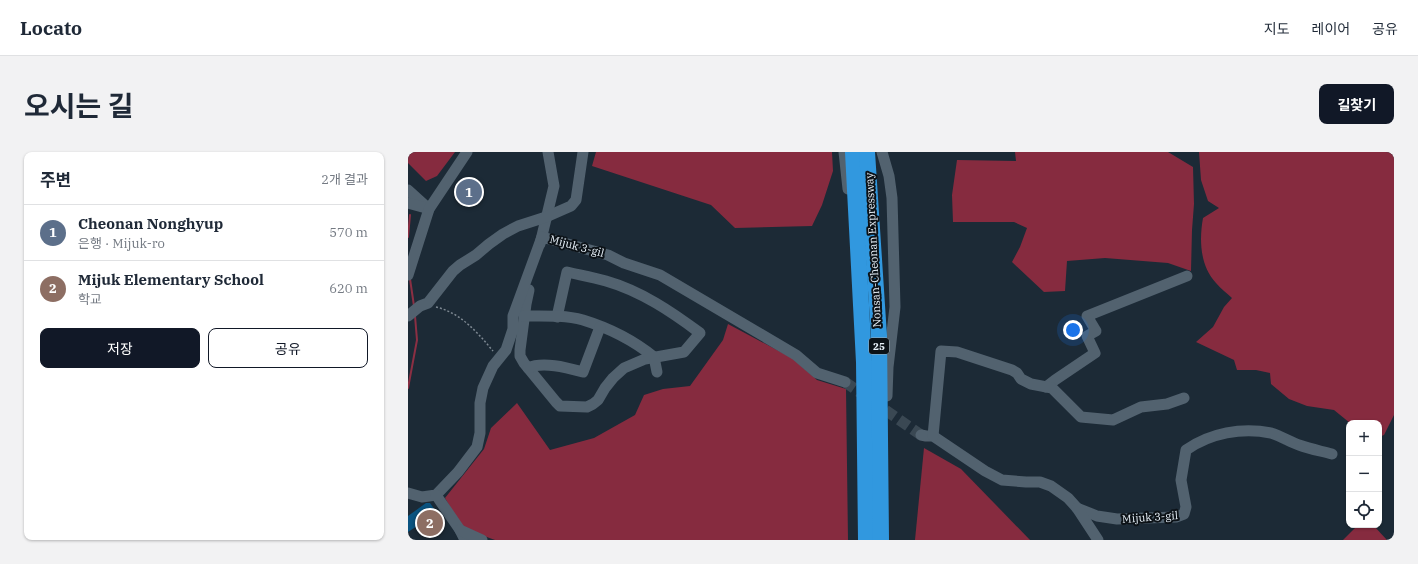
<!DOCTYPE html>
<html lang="ko">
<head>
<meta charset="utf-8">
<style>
	:root { --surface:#fff; --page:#f2f2f3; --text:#1f2937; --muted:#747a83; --line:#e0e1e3; --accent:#111827 }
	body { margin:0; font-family:"IBM Plex Serif","Noto Sans KR",serif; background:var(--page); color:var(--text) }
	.controls { position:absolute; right:12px; bottom:12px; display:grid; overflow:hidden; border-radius:8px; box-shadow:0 1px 3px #0004 }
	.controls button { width:36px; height:36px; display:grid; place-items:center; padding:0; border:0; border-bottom:1px solid var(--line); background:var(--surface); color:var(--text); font:20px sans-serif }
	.you { position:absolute; left:665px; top:178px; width:14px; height:14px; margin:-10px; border:3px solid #fff; border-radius:50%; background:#1a73e8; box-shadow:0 0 0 6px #1a73e833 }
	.badge { display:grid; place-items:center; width:26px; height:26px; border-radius:50%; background:var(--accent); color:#fff; font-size:13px; font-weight:700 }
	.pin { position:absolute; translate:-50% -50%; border:2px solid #fff; box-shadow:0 1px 4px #0006 }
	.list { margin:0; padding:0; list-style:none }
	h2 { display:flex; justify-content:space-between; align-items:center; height:52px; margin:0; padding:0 16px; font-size:17px }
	h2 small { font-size:13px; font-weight:400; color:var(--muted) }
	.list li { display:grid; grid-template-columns:26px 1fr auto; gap:12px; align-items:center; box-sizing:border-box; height:56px; padding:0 16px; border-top:1px solid var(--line) }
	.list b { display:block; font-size:15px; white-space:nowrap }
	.list p { margin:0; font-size:13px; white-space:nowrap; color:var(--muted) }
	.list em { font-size:13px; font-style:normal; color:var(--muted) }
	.actions { display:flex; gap:8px; padding:12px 16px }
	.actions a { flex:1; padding:9px 0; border:1px solid var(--accent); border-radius:8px; text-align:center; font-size:14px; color:var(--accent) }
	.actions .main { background:var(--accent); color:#fff }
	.icon { flex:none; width:22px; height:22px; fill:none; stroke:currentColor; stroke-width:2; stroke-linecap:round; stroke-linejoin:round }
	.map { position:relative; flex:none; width:986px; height:388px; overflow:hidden; border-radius:8px }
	header { display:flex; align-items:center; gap:24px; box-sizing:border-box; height:56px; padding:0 20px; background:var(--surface); border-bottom:1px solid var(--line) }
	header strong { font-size:19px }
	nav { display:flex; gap:22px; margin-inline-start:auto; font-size:14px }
	.intro { display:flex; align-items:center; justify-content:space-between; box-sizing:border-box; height:96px; padding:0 24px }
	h1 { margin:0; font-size:28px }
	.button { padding:10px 18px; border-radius:8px; background:var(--accent); color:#fff; font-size:14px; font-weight:700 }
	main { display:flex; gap:24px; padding:0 24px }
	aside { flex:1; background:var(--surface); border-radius:8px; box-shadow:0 1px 3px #0004 }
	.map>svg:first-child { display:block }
	.forest { fill:#862b3f }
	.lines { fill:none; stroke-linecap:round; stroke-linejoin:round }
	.stream { stroke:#8b2f43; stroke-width:2 }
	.building { fill:#0a5481 }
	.minor-tunnel { stroke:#3a4853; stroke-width:11; stroke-dasharray:11 5.5; stroke-linecap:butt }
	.path { stroke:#7d8892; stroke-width:1.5; stroke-dasharray:2 2; stroke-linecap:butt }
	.minor { stroke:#52626f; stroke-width:11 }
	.highway { stroke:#3198df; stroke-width:16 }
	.labels { text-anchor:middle; stroke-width:4; stroke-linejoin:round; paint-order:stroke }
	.shield { fill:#0c1217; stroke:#a5adb4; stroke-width:1 }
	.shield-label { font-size:10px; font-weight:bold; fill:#e7f0f8 }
	.street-label { font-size:11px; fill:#e7f0f8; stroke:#0c1217 }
</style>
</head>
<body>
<header>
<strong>Locato</strong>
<nav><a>지도</a><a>레이어</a><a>공유</a></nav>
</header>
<div class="intro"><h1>오시는 길</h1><a class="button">길찾기</a></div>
<main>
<aside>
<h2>주변<small>2개 결과</small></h2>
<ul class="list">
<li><span class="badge" style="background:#5c6f8a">1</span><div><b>Cheonan Nonghyup</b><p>은행 · Mijuk-ro</p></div><em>570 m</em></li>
<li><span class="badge" style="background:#8d6e63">2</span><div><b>Mijuk Elementary School</b><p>학교</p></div><em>620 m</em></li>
</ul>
<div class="actions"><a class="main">저장</a><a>공유</a></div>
</aside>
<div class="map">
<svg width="986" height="388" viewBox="0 0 986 388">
	<rect width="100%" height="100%" fill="#1c2a36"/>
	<!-- forest -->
	<g class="forest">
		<polygon points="0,0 47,0 29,24 18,29 0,11"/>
		<polygon points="188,0 424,0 425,19 414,53 404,74 327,76 303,53 184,14"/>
		<polygon points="607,0 760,0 785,15 786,52 784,78 783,119 760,111 697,106 659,109 657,139 636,140 604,110 612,95 619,76 606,70 545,70 544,43 549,8 608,9"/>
		<path d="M 791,0 L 986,0 L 986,263 L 976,283 L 971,285 L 971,271 L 942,271 L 926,258 L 899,254 L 881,247 L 863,232 L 862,221 L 848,218 L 829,218 L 826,208 L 788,190 L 805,175 L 816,155 L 824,146 C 819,141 813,137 808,131 C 792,114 791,88 795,66 L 811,56 L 800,49 L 793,28 Z"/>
		<polygon points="320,172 384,206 409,228 438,237 440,388 87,388 54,376 37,346 76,297 83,276 109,251 142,298 186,286 227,263 236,243 255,237 282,234 315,188"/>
		<polygon points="516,296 553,317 622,388 507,388"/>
		<polygon points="950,373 965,373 979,388 935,388"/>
	</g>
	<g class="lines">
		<!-- stream -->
		<g class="stream">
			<polyline points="0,85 2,63"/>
			<polyline points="2,127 6,154"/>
			<polyline points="0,236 9,188 7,164"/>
		</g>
	</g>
	<!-- building -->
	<polygon class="building" points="18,351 22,351 29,361 0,380 0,364"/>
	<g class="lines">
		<!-- minor-tunnel -->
		<polyline class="minor-tunnel" points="437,230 513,283"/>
		<!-- path -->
		<path class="path" d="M 28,155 C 53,161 69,180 85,199"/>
		<!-- minor -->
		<g class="minor">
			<polyline points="436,0 440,37"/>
			<polyline points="474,0 481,24 484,46 487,155 480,215 479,244"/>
			<polyline points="0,38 21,57"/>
			<polyline points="0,51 18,56"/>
			<polyline points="132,92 146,34 140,0"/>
			<polyline points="0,123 21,57 59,0"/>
			<path d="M 121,138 L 118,152 L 112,198 L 112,204 L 116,211 L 148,250 L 152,254 L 179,255 L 185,252 L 190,248 L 197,236 L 205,226 L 216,216 L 237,207 L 276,200 L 292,181 C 264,160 233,139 198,129 C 185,125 172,123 159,120 L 149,165"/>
			<polyline points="0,164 12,154 20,151 45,119 52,113 68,103 81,92 95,82 110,74 138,65 163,54 168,48 175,0"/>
			<path d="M 116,164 C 136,164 157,163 175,168 C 201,176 225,188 246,205 L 249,220"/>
			<path d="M 120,216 C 135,209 160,216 175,220 L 192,175"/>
			<polyline points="638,235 647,228 687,201 679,184 688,179 679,164 779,124"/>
			<path d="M 513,283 L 518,284 L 525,284 L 577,319 L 594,328 L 618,330 L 632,330 L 643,334 L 660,346 L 669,356 L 689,364 L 709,367 L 768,365 L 776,362 L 778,355 L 773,328 L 778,298 C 802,281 834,275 863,281 C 873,284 882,290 891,293 C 902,297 913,299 924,302"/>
			<polyline points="525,284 533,199 549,200 604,218 609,221 613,227 623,232 644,236 673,265 705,268 733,255 759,252 776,246"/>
			<polyline points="0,341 14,345 28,343 50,320 69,295 72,281 72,251 75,236 85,214 98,198 105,177 105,164 134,85 200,103 216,111 252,123 388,203 409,221 437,230"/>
			<polyline points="28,343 52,378 57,388"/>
			<polyline points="669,356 690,388"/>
			<polyline points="52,378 74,388"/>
		</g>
		<!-- highway -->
		<g class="highway">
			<polyline points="445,0 456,210 458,388"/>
			<polyline points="459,0 471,184 473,388"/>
		</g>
	</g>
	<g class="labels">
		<!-- shield labels -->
		<rect class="shield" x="461" y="186" width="20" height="16" rx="3"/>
		<g class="shield-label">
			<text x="471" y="198">25</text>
		</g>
		<!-- street labels -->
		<g class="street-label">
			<text transform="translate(169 94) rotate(15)" y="4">Mijuk 3-gil</text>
			<text transform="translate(465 98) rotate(-93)" y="4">Nonsan-Cheonan Expressway</text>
			<text transform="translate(742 365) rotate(-4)" y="4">Mijuk 3-gil</text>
		</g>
	</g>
</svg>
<div class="controls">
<button>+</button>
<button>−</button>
<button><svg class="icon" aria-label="locate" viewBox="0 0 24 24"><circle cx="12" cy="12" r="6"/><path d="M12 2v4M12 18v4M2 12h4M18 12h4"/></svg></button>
</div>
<div class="you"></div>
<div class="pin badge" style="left:61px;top:40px;background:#5c6f8a">1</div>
<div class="pin badge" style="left:22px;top:371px;background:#8d6e63">2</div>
</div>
</main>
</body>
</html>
